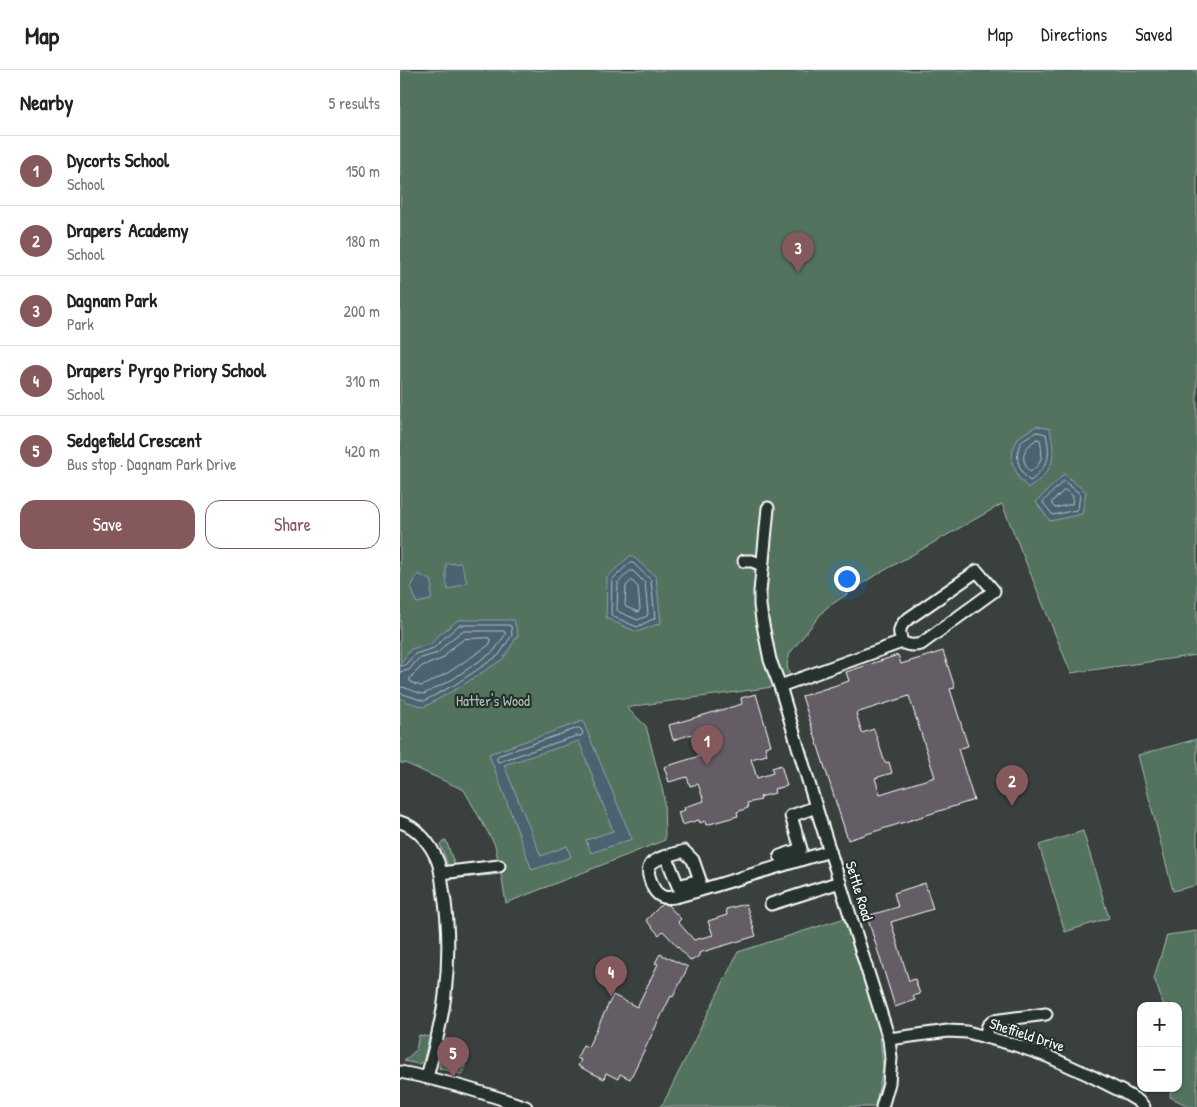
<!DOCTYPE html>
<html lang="en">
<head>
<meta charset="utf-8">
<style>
	:root { --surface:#fff; --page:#f6f6f6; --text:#222; --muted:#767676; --line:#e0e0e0; --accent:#85585c }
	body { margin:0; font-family:"Patrick Hand",sans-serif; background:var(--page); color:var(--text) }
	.controls { position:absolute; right:15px; bottom:15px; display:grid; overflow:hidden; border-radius:10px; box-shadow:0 1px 4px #0004 }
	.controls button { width:45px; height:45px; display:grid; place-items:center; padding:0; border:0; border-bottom:1px solid var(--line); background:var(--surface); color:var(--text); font:25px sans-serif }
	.you { position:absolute; left:446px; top:508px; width:18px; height:18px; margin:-12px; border:4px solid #fff; border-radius:50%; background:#1a73e8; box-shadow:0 0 0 8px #1a73e833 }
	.badge { display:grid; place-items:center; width:32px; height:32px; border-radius:50%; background:var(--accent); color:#fff; font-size:16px; font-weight:700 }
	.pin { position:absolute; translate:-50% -41px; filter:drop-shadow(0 1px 2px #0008) }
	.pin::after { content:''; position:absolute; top:26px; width:18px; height:15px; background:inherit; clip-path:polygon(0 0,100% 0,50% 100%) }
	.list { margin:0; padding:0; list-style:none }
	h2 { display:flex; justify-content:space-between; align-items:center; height:65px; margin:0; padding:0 20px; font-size:21px }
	h2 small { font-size:16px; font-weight:400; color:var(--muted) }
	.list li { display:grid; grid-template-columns:32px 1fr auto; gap:15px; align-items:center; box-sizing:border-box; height:70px; padding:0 20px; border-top:1px solid var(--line) }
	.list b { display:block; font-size:19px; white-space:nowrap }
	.list p { margin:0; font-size:16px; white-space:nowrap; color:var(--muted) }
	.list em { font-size:16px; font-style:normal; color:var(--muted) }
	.actions { display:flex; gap:10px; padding:15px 20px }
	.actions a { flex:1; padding:11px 0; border:1px solid var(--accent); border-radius:15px; text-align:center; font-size:18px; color:var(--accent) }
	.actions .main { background:var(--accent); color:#fff }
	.map { position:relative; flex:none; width:797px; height:1037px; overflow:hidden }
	header { display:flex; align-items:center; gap:30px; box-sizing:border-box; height:70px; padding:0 25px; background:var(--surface); border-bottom:1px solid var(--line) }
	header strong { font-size:24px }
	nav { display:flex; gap:28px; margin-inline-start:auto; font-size:18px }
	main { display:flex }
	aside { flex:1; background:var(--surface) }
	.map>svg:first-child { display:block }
	.green { fill:#52735e; stroke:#a8b9ae }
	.water { fill:#4b6470; stroke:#93a2a9 }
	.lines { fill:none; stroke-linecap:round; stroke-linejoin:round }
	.shore { stroke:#b7c1c6; stroke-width:1 }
	.building { fill:#655d66; stroke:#fff; fill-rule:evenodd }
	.minor-casing { stroke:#fff; stroke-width:15 }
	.minor { stroke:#26332d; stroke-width:11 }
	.labels { text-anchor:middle; stroke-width:4.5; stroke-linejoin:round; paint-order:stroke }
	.park-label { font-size:15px; fill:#b1c0b7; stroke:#26332d }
	.street-label { font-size:15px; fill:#fff; stroke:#26332d }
</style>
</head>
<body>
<header>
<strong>Map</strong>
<nav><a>Map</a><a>Directions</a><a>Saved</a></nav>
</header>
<main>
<aside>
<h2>Nearby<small>5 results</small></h2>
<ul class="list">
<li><span class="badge">1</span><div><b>Dycorts School</b><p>School</p></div><em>150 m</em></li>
<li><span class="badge">2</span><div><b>Drapers' Academy</b><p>School</p></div><em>180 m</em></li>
<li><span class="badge">3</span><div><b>Dagnam Park</b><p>Park</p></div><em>200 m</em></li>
<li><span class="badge">4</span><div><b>Drapers' Pyrgo Priory School</b><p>School</p></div><em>310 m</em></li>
<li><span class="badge">5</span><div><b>Sedgefield Crescent</b><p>Bus stop · Dagnam Park Drive</p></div><em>420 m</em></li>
</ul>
<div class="actions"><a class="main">Save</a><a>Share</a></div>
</aside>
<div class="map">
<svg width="797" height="1037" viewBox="0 0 797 1037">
	<rect width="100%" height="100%" fill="#39403e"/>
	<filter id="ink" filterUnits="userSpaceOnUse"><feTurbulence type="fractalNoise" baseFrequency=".02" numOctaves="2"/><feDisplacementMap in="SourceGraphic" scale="10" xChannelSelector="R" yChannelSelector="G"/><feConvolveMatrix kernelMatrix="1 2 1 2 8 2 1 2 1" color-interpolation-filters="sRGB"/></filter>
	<g filter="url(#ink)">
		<!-- green -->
		<g class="green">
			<polygon points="0,0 797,0 797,585 671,603 602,434 471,508 425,539 390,583 387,595 391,612 380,616 242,635 227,638 246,656 264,726 265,770 106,833 101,804 51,809 46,789 40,774 46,770 57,802 99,795 95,775 64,720 5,693 0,693"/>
			<polygon points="797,669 797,815 773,821 738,685"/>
			<polygon points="683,761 709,848 665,862 639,775"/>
			<polygon points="445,848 480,964 483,998 475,1037 259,1037 264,1032 338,882"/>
			<polygon points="797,861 797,1037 786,1037 784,1034 770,1027 771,1018 778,1018 778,936 764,936 754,908 767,865"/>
			<polygon points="19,965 29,967 23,992 18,994 4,991 16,980"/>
			<polygon points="46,969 55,970 65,996 63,1005 39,998"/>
		</g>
		<!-- water -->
		<g class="water">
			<path d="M 636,356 L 650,359 C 653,377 657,391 644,405 C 639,410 635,415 628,418 L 619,408 L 612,392 L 613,379 L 619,367 Z"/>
			<polygon points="664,404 686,422 682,444 650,451 636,432"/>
			<polygon points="231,485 256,507 261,553 237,562 206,548 207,507"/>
			<polygon points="61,493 67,512 48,520 46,508 46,494"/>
			<polygon points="18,504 32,511 31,530 17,533 11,517"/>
			<polygon points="58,550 114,550 118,565 103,589 58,618 24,637 5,631 0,627 0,594 11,579 31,574 39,565"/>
			<polygon points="183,651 232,769 191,783 186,770 213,761 179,671 104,695 141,786 167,776 171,787 132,800 89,684"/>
		</g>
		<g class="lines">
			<!-- shore -->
			<g class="shore">
				<path d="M 637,362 L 646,364 C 651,389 649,392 632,410 L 630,411 C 619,402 612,383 623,370 C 626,367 633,364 637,362 Z"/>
				<path d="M 637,369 L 640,370 C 643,384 643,394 630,402 C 619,388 623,378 637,369 Z"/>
				<polygon points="664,411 680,424 678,439 676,440 653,445 644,434 643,432"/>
				<polygon points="665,420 673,426 672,434 655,438 652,434 652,432"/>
				<polygon points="230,493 233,493 251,510 255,548 237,557 212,546 211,544 212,510"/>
				<polygon points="230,501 233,501 245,513 248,544 247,546 238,550 219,542 217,540 218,513"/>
				<polygon points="232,511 238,517 240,539 238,542 226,537 225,535 226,516 230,512"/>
				<polygon points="89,568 91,571 89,575 49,602 22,616 14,614 10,611 10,608 22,596 42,589 52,578 64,569"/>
				<polyline points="0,596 5,595 15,584 34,578 43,569 59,555 108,555 111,556 112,565 99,585 56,614 24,631 0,623"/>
				<path d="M 0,602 L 9,600 L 18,589 L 38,583 L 47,573 L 62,561 L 103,561 L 105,562 L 105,565 L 94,581 L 53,609 L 24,624 C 15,623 8,617 0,617"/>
				<polygon points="179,658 181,659 183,663 181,666 176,666 104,690 100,692 97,691 97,688 98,686"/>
			</g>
		</g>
		<!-- building -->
		<g class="building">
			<path d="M 543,581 L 555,618 L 550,619 L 568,676 L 558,679 L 574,730 L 448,770 L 402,626 L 449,611 L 446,602 L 498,585 L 501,594 ZM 509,626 L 535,707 L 480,724 L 475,708 L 492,703 L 489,692 L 485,693 L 474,659 L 462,663 L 456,643 Z"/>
			<polygon points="356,624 371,675 365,677 367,685 351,689 357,708 373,703 372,698 381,695 387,716 374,719 375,723 360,727 361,730 347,733 348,738 337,742 338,746 306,755 305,751 300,753 299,750 282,755 278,742 285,740 284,737 304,731 298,714 290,716 287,707 269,712 264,697 316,681 310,662 306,663 305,660 273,670 269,655 342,634 341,628"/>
			<polygon points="525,813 533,839 491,852 509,911 515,909 520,924 513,926 515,930 495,937 467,846 498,837 494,823"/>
			<polygon points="262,834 268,835 281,849 278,852 294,870 313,865 308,851 327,845 326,839 346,834 356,866 299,883 299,886 291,891 263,861 259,865 246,850"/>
			<polygon points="260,884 288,897 273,927 271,926 230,1009 220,1004 218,1009 206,1003 204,1009 178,996 181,990 177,988 183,975 188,977 213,925 237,937 258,894 255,893"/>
		</g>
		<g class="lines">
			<defs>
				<g id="minor">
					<polyline points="368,438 360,522 360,535 362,550 370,590 380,616 416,737 489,969 491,988 489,1013 482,1037"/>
					<polyline points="344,491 352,491 362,495"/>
					<path d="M 380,616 L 502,572 C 499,563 498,559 505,551 L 577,501 L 594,521 L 521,574 C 514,576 509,576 502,572"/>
					<path d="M 0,752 C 18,757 32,776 38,792 C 41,801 42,810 43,819 C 49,853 49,890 45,925 C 42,953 34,980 27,1007"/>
					<path d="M 266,786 L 278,816 L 300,810 L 293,790 L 284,781 C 275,784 257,787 251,794 C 248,798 248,804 250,809 C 257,836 274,827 294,822 L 430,781"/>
					<polyline points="380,786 401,779 391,746 416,737"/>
					<polyline points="41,803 99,796"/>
					<polyline points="371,834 440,812"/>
					<polyline points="585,967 588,956 593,951 646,944"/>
					<polyline points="489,969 548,961 567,962 615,975 647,986 689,1005 723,1022 738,1031 744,1037"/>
					<path d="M 0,1002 C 43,1010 85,1023 126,1037"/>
				</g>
			</defs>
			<!-- minor casing -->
			<use href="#minor" class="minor-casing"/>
			<!-- minor -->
			<use href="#minor" class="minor"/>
		</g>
	</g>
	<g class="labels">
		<!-- park labels -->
		<g class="park-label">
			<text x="93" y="636">Hatter's Wood</text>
		</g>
		<!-- street labels -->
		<g class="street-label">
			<text transform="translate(459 821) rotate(73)" y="5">Settle Road</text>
			<text transform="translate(627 965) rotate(18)" y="5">Sheffield Drive</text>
		</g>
	</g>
</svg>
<div class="controls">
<button>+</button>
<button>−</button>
</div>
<div class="you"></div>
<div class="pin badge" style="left:307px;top:696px">1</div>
<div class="pin badge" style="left:612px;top:736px">2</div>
<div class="pin badge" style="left:398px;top:203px">3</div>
<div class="pin badge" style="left:211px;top:927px">4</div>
<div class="pin badge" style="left:53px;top:1008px">5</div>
</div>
</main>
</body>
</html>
